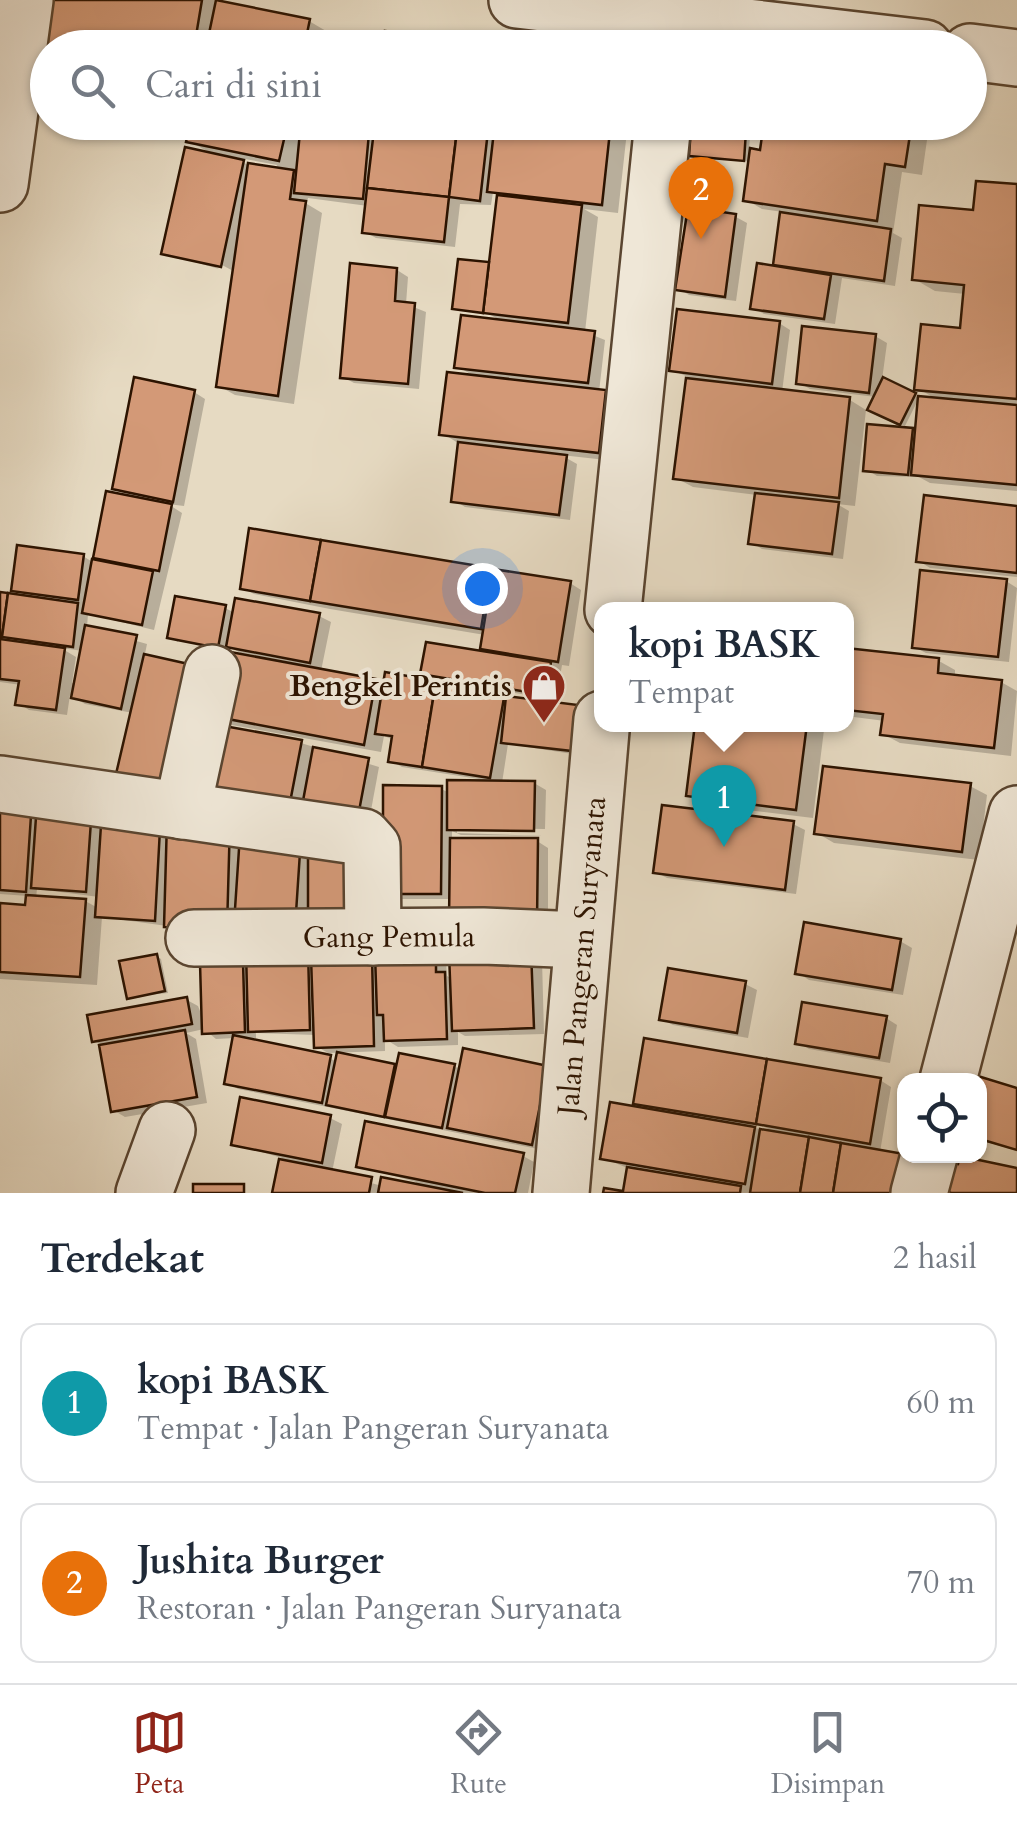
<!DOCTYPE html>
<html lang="id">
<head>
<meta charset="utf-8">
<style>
	:root { --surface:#fff; --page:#f2f2f3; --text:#1f2937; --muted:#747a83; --line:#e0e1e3; --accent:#8f2418 }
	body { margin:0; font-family:Cardo,serif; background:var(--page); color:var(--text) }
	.controls { position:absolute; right:30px; bottom:30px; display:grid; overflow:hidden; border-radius:20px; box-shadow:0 2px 8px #0004 }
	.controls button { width:90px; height:90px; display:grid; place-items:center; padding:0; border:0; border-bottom:2px solid var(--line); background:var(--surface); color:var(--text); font:50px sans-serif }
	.you { position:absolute; left:482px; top:588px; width:35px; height:35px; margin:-25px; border:8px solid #fff; border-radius:50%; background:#1a73e8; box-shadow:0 0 0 15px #1a73e833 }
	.badge { display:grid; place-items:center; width:65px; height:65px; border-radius:50%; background:var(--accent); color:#fff; font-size:32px; font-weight:700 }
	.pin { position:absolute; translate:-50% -82px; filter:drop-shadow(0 2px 5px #0008) }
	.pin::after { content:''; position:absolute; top:52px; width:35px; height:30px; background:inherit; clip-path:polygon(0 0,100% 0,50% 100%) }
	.popup { position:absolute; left:594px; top:602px; width:260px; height:130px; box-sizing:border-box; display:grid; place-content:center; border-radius:20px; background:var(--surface); filter:drop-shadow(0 2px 8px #0005); font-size:32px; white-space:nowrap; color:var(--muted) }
	.popup b { font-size:38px; color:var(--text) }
	.popup::after { content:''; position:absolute; left:50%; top:100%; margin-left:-20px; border:20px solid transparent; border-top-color:var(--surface) }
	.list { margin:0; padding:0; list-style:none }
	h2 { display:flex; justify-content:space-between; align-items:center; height:130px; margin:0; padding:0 40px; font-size:42px }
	h2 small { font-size:32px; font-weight:400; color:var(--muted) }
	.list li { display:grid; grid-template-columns:65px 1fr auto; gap:30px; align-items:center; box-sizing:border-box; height:160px; margin:0 20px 20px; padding:0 20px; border:2px solid var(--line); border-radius:20px }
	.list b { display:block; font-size:38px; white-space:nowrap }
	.list p { margin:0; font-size:32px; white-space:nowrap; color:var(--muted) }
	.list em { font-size:32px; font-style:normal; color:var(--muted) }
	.icon { flex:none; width:55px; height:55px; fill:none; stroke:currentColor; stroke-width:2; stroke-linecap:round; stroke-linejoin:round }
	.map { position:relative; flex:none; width:1017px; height:1193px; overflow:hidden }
	.search { position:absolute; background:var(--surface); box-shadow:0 2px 8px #0004; left:30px; right:30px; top:30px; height:110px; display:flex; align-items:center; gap:25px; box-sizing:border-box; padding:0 35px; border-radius:55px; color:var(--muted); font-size:38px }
	.sheet { height:490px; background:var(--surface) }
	nav { display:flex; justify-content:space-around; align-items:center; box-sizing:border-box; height:140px; border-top:2px solid var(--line); background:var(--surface); font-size:28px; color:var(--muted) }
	nav a { display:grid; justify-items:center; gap:5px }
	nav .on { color:var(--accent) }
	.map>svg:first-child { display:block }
	.shadow { fill:#0003; fill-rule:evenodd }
	.building { fill:#d39977; stroke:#2c1300; stroke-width:2.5 }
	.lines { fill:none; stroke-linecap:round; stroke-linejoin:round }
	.minor-casing { stroke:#5a4530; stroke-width:60 }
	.minor { stroke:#efe7d7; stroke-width:55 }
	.labels { text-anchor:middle; stroke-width:8; stroke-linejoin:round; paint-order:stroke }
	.poi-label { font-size:30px; font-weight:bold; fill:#2c1300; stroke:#efe7d7; text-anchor:end }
	.street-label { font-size:30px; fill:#2c1300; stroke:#efe7d7 }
</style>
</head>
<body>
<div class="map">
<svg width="1017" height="1193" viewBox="0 0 1017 1193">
	<rect width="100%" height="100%" fill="#e6dac2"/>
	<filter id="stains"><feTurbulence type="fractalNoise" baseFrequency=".002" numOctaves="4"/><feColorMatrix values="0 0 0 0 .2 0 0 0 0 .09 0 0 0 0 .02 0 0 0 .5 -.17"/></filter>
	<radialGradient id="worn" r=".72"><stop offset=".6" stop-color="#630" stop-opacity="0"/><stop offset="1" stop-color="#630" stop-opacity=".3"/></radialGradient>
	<!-- shadow -->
	<g class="shadow">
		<polygon points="39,0 220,0 309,21 326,31 324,36 377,41 386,46 499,48 48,48 48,78 28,68"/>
		<path d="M 193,122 L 628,122 L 618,213 L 584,209 L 598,217 L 585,332 L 605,340 L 599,392 L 622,403 L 615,461 L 561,455 L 577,464 L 570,520 L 465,507 L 454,500 L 458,443 L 442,433 L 477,378 L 457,366 L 505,323 L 487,313 L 454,308 L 460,261 L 491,265 L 499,196 L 493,192 L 491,205 L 460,204 L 455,247 L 376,238 L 365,232 L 368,206 L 308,198 L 307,204 L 322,213 L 294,404 L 235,395 L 219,386 L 235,272 L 211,259 L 209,263 L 219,269 L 164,253 L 214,155 L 189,141 ZM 234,157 L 277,165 L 276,169 L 248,165 Z"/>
		<polygon points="911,124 928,133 922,175 902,172 893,233 902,238 895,286 842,278 835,324 764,314 753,308 775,269 783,212 762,209 745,199 751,162 692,154 745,133 750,136 749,151 762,152"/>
		<polygon points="1017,187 1017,491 930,483 919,477 877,476 866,469 912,430 917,433 938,400 917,388 962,330 965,294 935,291 914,279 976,213"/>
		<polygon points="736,217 747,223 736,301 689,295 678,288"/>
		<polygon points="397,270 408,277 406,304 426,312 419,389 354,383 343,377"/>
		<polygon points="779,323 790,330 782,392 850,400 866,410 855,506 837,504 849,511 843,559 762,549 751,542 757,495 693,487 676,478 688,377 672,370"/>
		<polygon points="875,336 887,343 882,380 919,398 905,426 870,409 876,397 810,389 798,382"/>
		<path d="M 194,392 L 205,399 L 184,506 L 168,504 L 182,513 L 154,630 L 88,614 L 87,627 L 147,644 L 133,713 L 85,704 L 70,695 L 67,715 L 29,710 L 18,703 L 21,685 L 0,682 L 0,595 L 30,599 L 14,589 L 83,556 L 94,563 L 108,494 L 130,497 L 114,488 ZM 61,648 L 83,651 L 76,684 L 72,683 L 76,657 Z"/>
		<polygon points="1017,508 1017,577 930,568 919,561"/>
		<polygon points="490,570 570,583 581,590 569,666 562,665 556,700 497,690 592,757 508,744 502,783 534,783 546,790 545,829 457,828 457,833 545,836 461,835 452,831 452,840 537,841 548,848 548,927 452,899 397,899 441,789 450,793 479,779 402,767 391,761 394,740 384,736 381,752 232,725 215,715 227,652 181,644 229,653 247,657 230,647 178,638 178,642 169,637 225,608 235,613 319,616 331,622 321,671 386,687 441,683 423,673 497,656 483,647 485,635 330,609 254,594 242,588"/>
		<polygon points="1006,581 1017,588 1009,662 926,653 914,647"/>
		<polygon points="846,650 939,661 955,670 955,677 1001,682 1017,691 1011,756 900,743 883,734 885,721 846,716"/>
		<polygon points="698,724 815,724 824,730 813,818 705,805 688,795"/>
		<polygon points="301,743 379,767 367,832 213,807"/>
		<polygon points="970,786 987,795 979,860 834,843 817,833"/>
		<path d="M 0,800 L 300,840 L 376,932 L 249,914 L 238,908 L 238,934 L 178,932 L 167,926 L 102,917 L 97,985 L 0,979 L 0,906 L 27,907 L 28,896 L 0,894 ZM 37,889 L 99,897 L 98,908 L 78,897 L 77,901 L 36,898 Z"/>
		<polygon points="793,824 805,830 796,894 667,878 656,872"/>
		<polygon points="900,941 912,948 903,995 809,980 798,973"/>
		<polygon points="248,953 446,962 447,976 453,979 542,959 544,1034 465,1036 458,1032 458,1045 398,1047 385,1039 385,1051 328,1053 316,1046 316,1035 256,1033 256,1038 245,1038 338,1061 339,1055 398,1067 547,1068 543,1150 238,1089 226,1082 235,1038 216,1039 204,1029 186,1033 196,1039 207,1103 125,1117 113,1110 102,1045 94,1041 187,1000 198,1006 204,1021 242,965 249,968"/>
		<polygon points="156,956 161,959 168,993 129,997"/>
		<polygon points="745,984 757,990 748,1038 673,1025 661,1019"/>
		<polygon points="886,1018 897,1025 890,1063 809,1049 798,1042"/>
		<polygon points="970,1076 1017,1091 1017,1151 980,1140 980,1080 968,1080"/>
		<path d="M 880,1080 L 891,1087 L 880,1152 L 916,1193 L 625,1193 L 630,1169 L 603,1158 L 651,1111 L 636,1102 ZM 746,1116 L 775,1133 L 765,1133 L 744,1120 Z"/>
		<polygon points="330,1118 342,1124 332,1172 382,1186 415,1186 416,1182 358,1166 523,1156 534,1162 528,1193 275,1193 282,1158 234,1144"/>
	</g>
	<!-- building -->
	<g class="building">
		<polygon points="36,0 202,0 194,48 48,48 48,72 25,69"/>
		<polygon points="216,0 310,19 304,48 206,48"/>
		<polygon points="385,31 468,40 467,48 384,48"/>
		<polygon points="309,32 378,38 377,48 308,48"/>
		<polygon points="468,40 498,44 498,48 467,48"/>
		<polygon points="504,40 572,48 503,48"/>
		<polygon points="190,122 288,122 279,161 186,142"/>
		<polygon points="301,122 370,122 363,199 294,193"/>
		<polygon points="375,122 458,122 449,197 367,188"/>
		<polygon points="458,122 489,122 480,201 449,197"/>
		<polygon points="495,122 611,122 602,205 487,192"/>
		<polygon points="764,122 912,122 905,167 885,164 877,221 743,201 750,148 760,150"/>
		<polygon points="691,127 746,131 744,161 689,156"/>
		<polygon points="185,147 244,160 221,267 161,254"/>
		<polygon points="248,163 294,170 290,199 306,201 278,396 216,387"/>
		<polygon points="976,181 1017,184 1017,399 914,390 921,324 960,328 964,285 912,280 919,205 973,210"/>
		<polygon points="367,188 449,197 444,242 362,233"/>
		<polygon points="497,195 582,205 568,323 483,313"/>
		<polygon points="688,207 736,214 725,297 675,290"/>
		<polygon points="780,212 891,229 884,281 773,265"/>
		<polygon points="458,259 489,262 483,313 452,309"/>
		<polygon points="350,263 397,268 395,301 415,303 408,384 340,378"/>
		<polygon points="757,263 831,275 824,319 750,309"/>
		<polygon points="677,309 780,321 772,384 669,371"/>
		<polygon points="461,315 595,331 588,383 454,368"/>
		<polygon points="802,326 876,334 869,393 796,384"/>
		<polygon points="447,372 606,390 599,453 439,435"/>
		<polygon points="134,377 195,390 173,502 112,489"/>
		<polygon points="883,377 916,393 900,425 867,410"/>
		<polygon points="686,378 850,397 839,498 673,479"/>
		<polygon points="918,396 1017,405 1017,485 911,475"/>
		<polygon points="867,424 913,428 908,475 863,471"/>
		<polygon points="458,442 567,455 559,515 451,502"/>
		<polygon points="106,491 172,504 159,571 93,558"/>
		<polygon points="755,493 839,502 832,554 748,544"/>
		<polygon points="924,495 1017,506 1017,573 916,562"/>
		<polygon points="249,528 321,540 310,601 240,589"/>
		<polygon points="321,540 491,568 481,629 310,601"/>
		<polygon points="17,545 84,554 78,600 11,591"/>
		<polygon points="92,559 153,571 142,625 82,613"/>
		<polygon points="493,569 571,581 558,662 480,649"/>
		<polygon points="920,570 1007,579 998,657 912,648"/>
		<polygon points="0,592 8,593 2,637 0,637"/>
		<polygon points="8,593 78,603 73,647 2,637"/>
		<polygon points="175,596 226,605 218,648 167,638"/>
		<polygon points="235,598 320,613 310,663 226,647"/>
		<polygon points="85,625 137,635 121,709 71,698"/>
		<polygon points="0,639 65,648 56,710 15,705 19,681 0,679"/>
		<polygon points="426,642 551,662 545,695 420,674"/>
		<polygon points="846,648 939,658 938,673 1002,680 994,748 880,735 883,714 846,710"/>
		<polygon points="225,651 376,679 364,745 212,716"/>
		<polygon points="144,654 193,665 165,785 116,774"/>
		<polygon points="385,672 436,681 422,767 388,762 392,736 375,734"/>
		<polygon points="436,681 505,692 490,778 422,767"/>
		<polygon points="506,696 586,706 581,752 501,743"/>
		<polygon points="213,724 302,740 287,818 199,802"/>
		<polygon points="695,724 807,724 796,810 686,796"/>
		<polygon points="313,747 369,758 356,827 300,817"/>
		<polygon points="823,766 971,783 962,852 814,834"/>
		<polygon points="447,780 535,781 534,831 447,830"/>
		<polygon points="383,785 442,786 441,894 383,894"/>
		<polygon points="0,798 32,800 26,892 0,890"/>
		<polygon points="37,803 92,807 86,892 31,888"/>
		<polygon points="662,805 794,821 785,890 653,873"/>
		<polygon points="167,820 230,821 227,929 164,927"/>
		<polygon points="101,825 160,829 155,921 95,917"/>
		<polygon points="240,834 301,837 296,913 235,909"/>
		<polygon points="450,838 538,838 537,922 449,921"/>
		<polygon points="308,845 366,846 365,927 308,926"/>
		<polygon points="26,895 86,899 80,977 0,972 0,903 25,905"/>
		<polygon points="804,922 901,939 892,990 795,974"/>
		<polygon points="308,949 310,1030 248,1032 246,951"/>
		<polygon points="531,950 534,1028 452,1031 449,953"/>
		<polygon points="436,953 436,972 445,972 447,1039 384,1041 383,1015 377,1015 375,954"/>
		<polygon points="157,954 165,991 127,999 119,961"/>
		<polygon points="372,955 374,1046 314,1048 311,957"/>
		<polygon points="243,962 245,1032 202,1034 200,963"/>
		<polygon points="668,968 746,981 737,1033 659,1020"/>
		<polygon points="187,997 192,1024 92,1042 87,1015"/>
		<polygon points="802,1002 887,1016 879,1058 795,1044"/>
		<polygon points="185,1030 197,1097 111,1112 99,1045"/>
		<polygon points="233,1035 331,1055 322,1103 224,1084"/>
		<polygon points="644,1038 767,1059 756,1124 633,1104"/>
		<polygon points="463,1048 548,1066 532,1145 447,1128"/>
		<polygon points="337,1052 395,1064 384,1117 326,1105"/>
		<polygon points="399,1053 455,1064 442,1128 385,1117"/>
		<polygon points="767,1059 881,1078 870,1144 756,1124"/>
		<polygon points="968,1073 1017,1088 1017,1150 980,1139 980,1080 966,1080"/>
		<polygon points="240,1097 331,1115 322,1163 231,1145"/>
		<polygon points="610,1102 755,1127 745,1184 600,1159"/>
		<polygon points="365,1121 524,1153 515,1193 485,1193 356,1167"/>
		<polygon points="760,1129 809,1137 800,1193 750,1193"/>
		<polygon points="809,1137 841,1143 833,1193 800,1193"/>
		<polygon points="841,1143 904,1154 904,1193 833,1193"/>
		<polygon points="960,1156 1017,1168 1017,1193 951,1193 936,1186 943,1160 958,1164"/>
		<polygon points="279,1159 372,1177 369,1193 272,1193"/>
		<polygon points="627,1167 741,1186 740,1193 603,1193 604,1188 623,1191"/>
		<polygon points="381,1177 463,1193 378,1193"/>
		<rect x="193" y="1184" width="51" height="9"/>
	</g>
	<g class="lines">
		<defs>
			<g id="minor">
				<polyline points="517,0 925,48"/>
				<polyline points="970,52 1017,58"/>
				<polyline points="0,184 25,0"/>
				<polyline points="613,610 663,122"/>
				<polyline points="0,784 363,837 372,847 373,937"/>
				<polyline points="182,811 212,673"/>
				<path id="s1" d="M 194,938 L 483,936 L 581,940"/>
				<polyline points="948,1080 1017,814"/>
				<polyline points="144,1193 167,1130"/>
				<path id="s2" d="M 561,1193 L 602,719"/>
				<polyline points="919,1193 929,1156"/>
			</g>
		</defs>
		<!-- minor casing -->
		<use href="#minor" class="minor-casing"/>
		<!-- minor -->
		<use href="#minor" class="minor"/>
	</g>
	<!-- icons -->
	<defs>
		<symbol id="shop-pin" viewBox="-11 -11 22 30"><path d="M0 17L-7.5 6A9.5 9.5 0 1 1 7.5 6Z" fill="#8f2418" stroke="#efe7d7"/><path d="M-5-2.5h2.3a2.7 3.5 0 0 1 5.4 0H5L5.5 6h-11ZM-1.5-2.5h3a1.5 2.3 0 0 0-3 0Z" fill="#fff"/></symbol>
	</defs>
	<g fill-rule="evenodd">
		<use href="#shop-pin" x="519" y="661" width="50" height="68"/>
	</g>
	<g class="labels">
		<!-- poi labels -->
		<g class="poi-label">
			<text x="512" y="696">Bengkel Perintis</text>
		</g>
		<!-- street labels -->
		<g class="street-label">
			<text dy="10" stroke="none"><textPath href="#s1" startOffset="195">Gang Pemula</textPath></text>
			<text dy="10" stroke="none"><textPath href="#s2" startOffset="238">Jalan Pangeran Suryanata</textPath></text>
		</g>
	</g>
	<rect width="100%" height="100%" filter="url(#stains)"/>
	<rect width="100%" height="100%" fill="url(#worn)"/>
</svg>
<div class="controls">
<button><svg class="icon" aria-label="locate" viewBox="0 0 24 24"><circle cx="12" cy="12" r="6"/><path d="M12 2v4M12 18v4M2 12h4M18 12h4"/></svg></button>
</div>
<div class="you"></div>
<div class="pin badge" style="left:724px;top:847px;background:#0f9aa8">1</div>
<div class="popup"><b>kopi BASK</b>Tempat</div>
<div class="pin badge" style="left:701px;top:239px;background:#e8710a">2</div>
<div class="search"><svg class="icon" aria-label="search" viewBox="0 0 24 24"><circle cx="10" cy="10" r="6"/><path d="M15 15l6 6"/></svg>Cari di sini</div>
</div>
<section class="sheet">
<h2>Terdekat<small>2 hasil</small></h2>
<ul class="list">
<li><span class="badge" style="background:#0f9aa8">1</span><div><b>kopi BASK</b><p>Tempat · Jalan Pangeran Suryanata</p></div><em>60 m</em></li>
<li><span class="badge" style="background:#e8710a">2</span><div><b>Jushita Burger</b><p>Restoran · Jalan Pangeran Suryanata</p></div><em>70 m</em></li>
</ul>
</section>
<nav>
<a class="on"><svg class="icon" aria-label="map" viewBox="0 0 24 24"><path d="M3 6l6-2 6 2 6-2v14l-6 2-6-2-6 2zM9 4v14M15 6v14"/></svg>Peta</a>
<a><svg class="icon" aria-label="directions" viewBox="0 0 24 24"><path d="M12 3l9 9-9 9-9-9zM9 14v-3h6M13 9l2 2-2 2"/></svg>Rute</a>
<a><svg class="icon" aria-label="saved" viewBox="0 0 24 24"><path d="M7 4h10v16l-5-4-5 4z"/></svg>Disimpan</a>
</nav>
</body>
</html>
